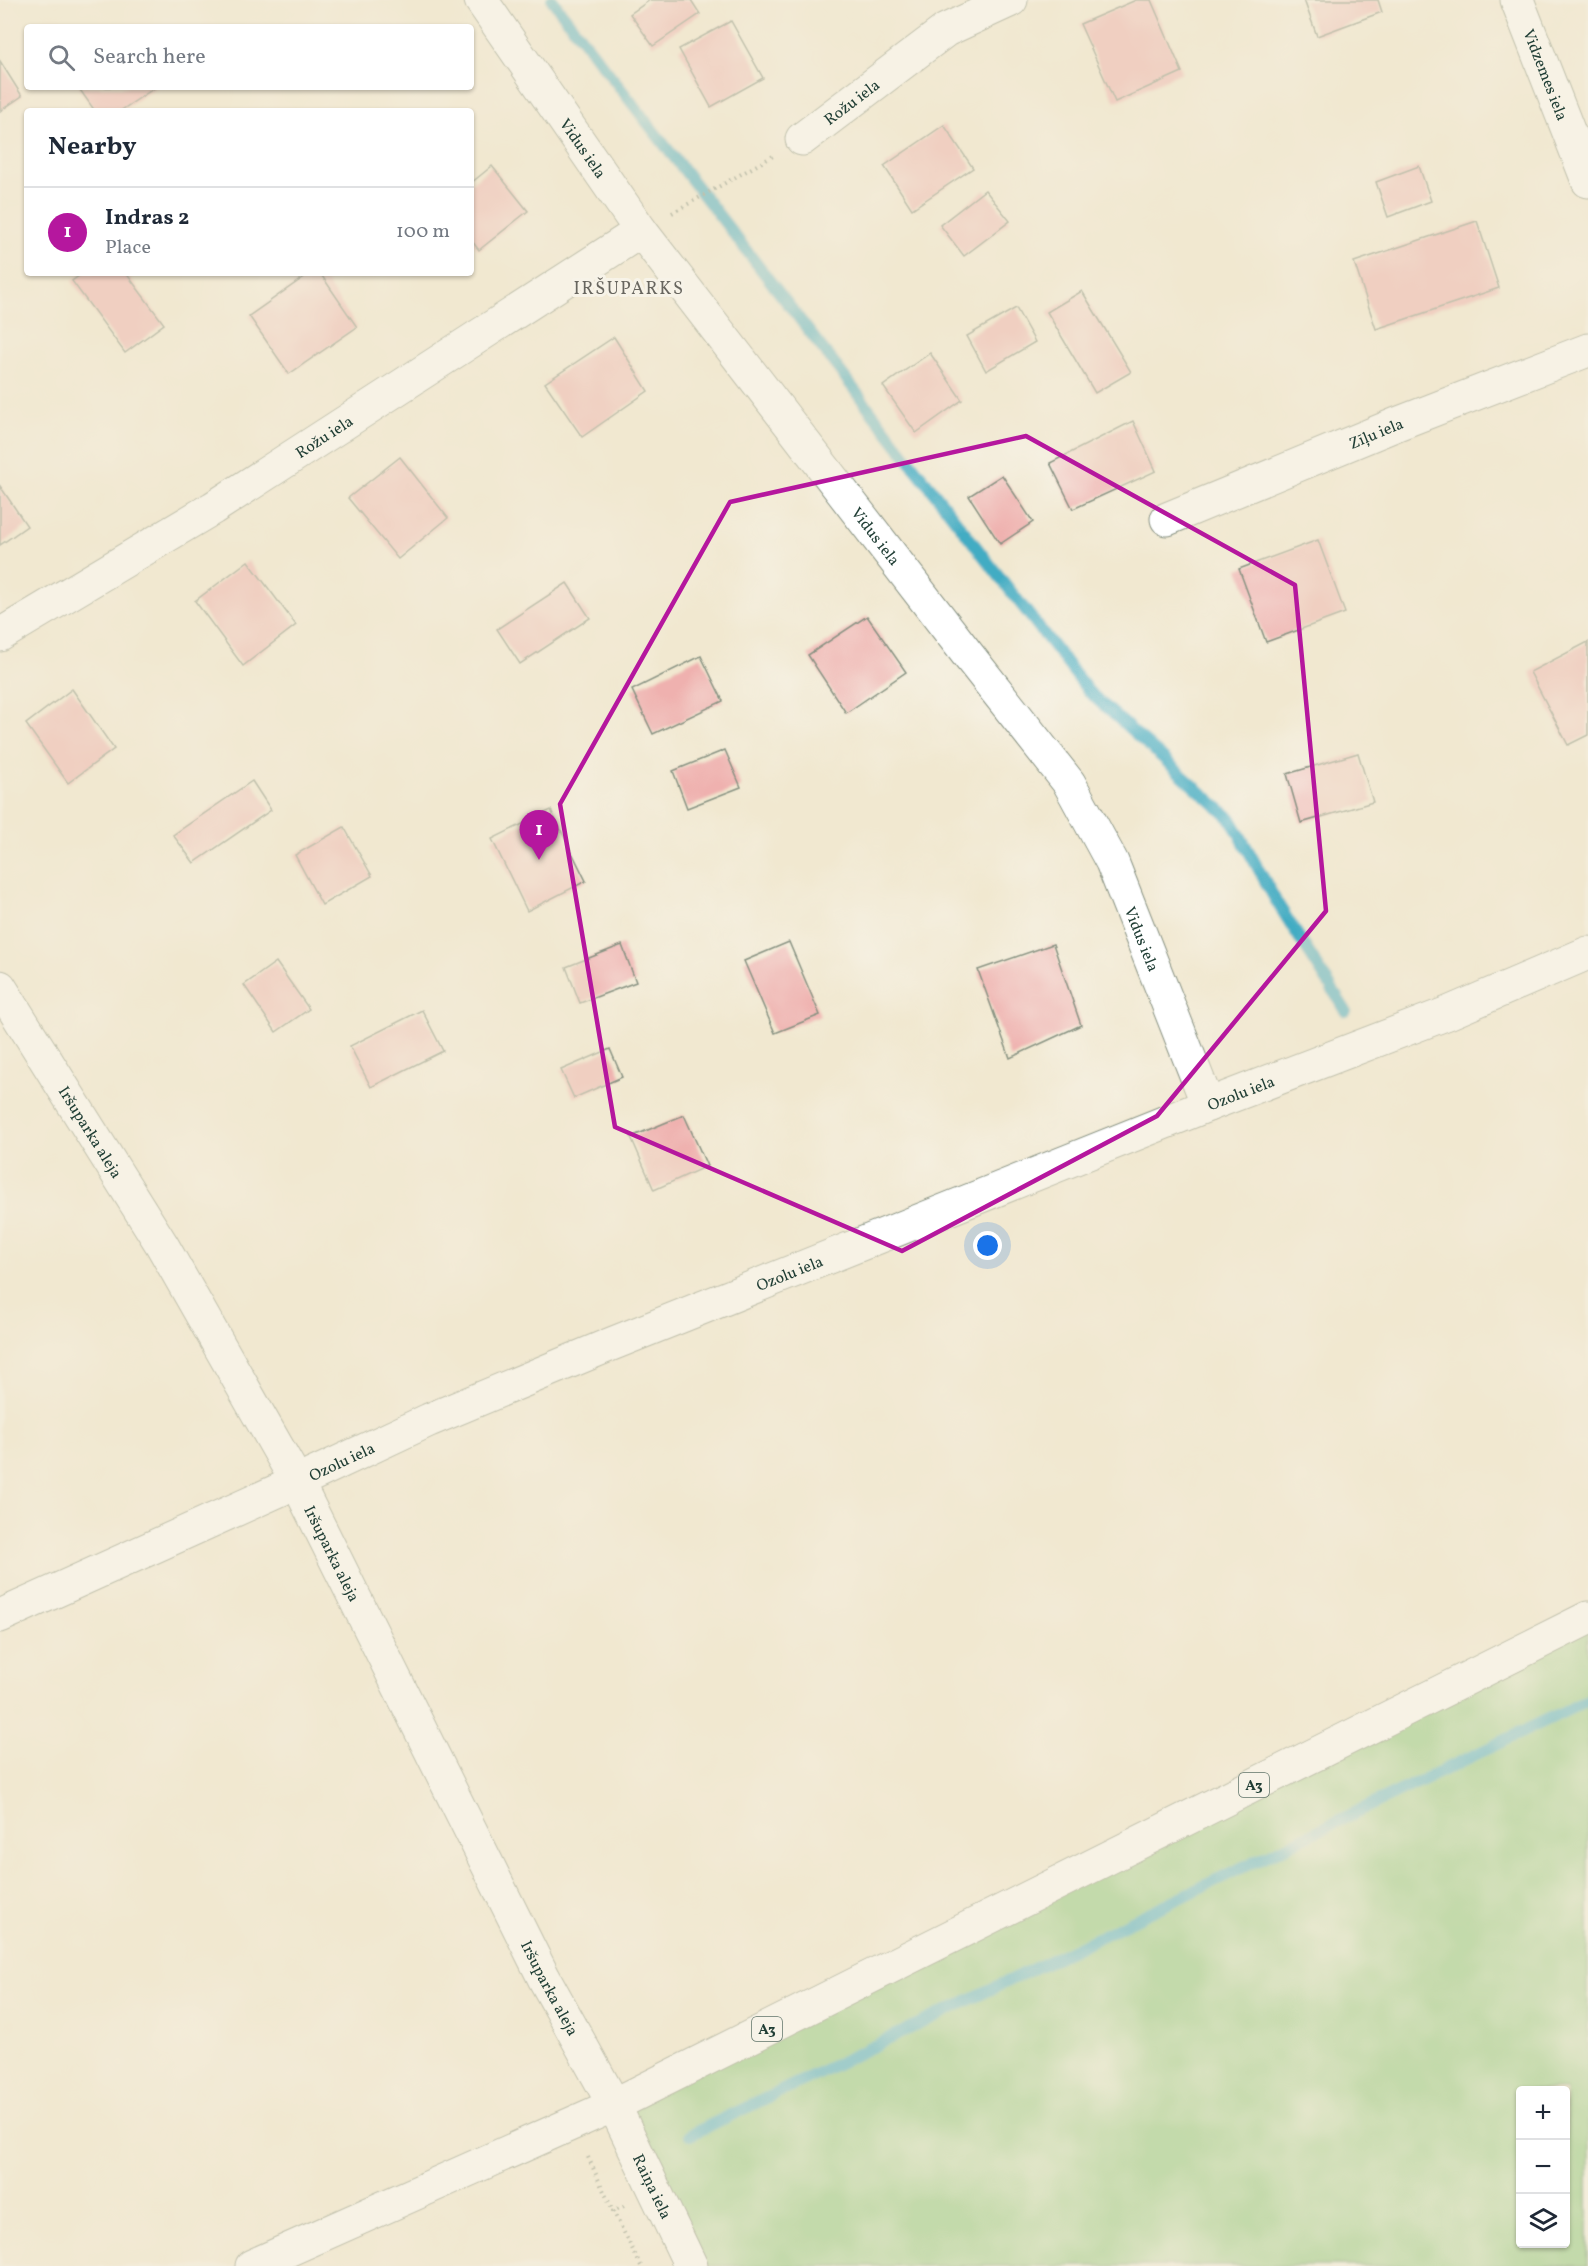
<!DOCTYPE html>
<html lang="en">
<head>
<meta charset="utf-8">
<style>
	:root { --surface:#fff; --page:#f2f2f3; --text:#1f2937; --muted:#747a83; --line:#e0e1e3; --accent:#b5179e }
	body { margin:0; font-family:Vollkorn,serif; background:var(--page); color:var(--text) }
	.controls { position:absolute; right:18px; bottom:18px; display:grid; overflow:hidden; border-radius:6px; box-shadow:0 2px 4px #0004 }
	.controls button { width:54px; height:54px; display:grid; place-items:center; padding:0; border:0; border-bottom:2px solid var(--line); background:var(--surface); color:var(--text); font:30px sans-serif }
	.you { position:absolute; left:988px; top:1246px; width:21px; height:21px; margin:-15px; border:4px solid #fff; border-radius:50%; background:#1a73e8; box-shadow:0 0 0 9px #1a73e833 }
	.badge { display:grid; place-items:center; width:39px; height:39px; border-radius:50%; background:var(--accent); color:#fff; font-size:20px; font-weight:700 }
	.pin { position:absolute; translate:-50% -50px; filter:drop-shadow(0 2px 3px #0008) }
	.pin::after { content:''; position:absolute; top:32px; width:21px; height:18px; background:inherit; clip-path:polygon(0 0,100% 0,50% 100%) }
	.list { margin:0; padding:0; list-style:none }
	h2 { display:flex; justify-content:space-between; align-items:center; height:78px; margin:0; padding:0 24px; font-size:26px }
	h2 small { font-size:20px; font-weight:400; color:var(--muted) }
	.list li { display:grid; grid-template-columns:39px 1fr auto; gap:18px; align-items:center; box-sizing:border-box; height:90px; padding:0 24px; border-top:2px solid var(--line) }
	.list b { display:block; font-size:22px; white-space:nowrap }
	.list p { margin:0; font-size:20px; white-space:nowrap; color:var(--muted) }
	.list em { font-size:20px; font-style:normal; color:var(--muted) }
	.icon { flex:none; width:33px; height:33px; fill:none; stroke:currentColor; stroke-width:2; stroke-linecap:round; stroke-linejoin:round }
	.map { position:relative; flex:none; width:1588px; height:2266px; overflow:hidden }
	.search { position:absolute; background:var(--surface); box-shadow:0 2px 4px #0004; left:24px; top:24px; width:450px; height:66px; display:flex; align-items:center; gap:15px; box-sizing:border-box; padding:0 21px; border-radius:6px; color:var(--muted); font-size:22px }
	.panel { position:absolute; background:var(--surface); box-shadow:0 2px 4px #0004; left:24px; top:108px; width:450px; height:168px; border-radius:6px }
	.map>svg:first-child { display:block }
	.green { fill:#8dc97e; stroke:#568359; stroke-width:1.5; fill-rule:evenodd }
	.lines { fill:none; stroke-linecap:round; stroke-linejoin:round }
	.stream { stroke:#43acc3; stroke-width:12 }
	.building { fill:#efb1af }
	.street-casing { stroke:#889282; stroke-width:35 }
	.secondary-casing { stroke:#889282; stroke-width:35 }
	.highway-casing { stroke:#889282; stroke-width:35 }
	.path { stroke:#889282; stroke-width:4; stroke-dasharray:1.5 4.5; stroke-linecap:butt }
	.street { stroke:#fff; stroke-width:33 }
	.secondary { stroke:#fff; stroke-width:33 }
	.highway { stroke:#fff; stroke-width:33 }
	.marked { fill:none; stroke:#b5179e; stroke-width:4.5; stroke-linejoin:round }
	.labels { text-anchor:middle; stroke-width:6; stroke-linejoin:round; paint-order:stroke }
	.shield { fill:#f7f3e8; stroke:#60746a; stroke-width:1.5 }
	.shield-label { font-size:15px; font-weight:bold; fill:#1f3d34 }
	.street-label { font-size:16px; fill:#1f3d34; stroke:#f7f3e8 }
	.neighbourhood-label { font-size:18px; letter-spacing:1.5px; fill:#68665f; stroke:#f7f3e8 }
</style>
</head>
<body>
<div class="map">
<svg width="1588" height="2266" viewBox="0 0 1588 2266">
	<rect width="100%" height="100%" fill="#f7f3e8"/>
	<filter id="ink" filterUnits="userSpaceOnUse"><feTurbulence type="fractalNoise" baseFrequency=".0167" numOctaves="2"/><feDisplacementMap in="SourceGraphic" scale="12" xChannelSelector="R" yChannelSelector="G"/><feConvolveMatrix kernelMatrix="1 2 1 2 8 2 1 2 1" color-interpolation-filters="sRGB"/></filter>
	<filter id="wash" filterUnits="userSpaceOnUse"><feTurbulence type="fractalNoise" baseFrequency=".008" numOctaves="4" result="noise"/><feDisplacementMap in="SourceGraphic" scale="24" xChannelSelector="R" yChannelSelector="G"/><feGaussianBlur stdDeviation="1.35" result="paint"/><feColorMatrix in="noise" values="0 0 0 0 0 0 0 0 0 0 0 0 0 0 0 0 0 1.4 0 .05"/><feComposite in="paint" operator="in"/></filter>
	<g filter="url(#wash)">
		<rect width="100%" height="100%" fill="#f1e8d0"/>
		<!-- green -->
		<path class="green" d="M 1588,1618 L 1588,2266 L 691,2266 L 614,2105 ZM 1520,2090 L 1566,2090 L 1566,2244 L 1520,2244 Z"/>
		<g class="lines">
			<!-- stream -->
			<g class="stream">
				<polyline points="552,0 1089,692 1231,819 1276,901 1346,1011"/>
				<polyline points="690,2135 1588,1700"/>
			</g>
		</g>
		<g id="blocks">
			<!-- building -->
			<g class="building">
				<polygon points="650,0 691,0 700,14 653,46 630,14"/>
				<polygon points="1136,0 1151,0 1182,72 1115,102 1080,24"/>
				<polygon points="1304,0 1378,0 1382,12 1317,36"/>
				<polygon points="731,21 763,78 711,107 679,49"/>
				<polygon points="0,61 22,96 0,111"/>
				<polygon points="78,87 156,87 120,111 95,111"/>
				<polygon points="944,125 973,168 912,209 884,166"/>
				<polygon points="492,166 528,211 479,250 471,240 471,183"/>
				<polygon points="1419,166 1431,201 1388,217 1376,182"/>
				<polygon points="985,190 1010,221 964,256 940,225"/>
				<polygon points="1477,221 1499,288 1376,329 1354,262"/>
				<polygon points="83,273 126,273 164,324 125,353 72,281"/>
				<polygon points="310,273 320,273 357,327 289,374 249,316"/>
				<polygon points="1082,291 1131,372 1095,393 1047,312"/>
				<polygon points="1016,308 1035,342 986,371 967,336"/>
				<polygon points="614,337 648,391 582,437 545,383"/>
				<polygon points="930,353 962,400 916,433 883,386"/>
				<polygon points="1133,421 1156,471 1073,509 1050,463"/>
				<polygon points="400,457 448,518 398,559 348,498"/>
				<polygon points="1002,475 1033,522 1000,544 969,496"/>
				<polygon points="0,486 27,526 0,545"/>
				<polygon points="1318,540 1345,613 1266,642 1239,569"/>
				<polygon points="248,561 296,625 243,666 195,601"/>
				<polygon points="567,583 590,618 520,664 497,629"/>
				<polygon points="867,616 906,672 846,713 808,655"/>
				<polygon points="1588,642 1588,735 1568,745 1530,672"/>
				<polygon points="701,656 723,701 653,734 632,690"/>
				<polygon points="72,689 114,749 68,783 26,724"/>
				<polygon points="725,750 741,787 687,808 673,771"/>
				<polygon points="1358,753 1373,802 1301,823 1287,774"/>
				<polygon points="252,781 271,810 194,863 173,835"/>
				<polygon points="551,810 586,881 527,911 492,839"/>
				<polygon points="344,827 372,876 322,905 295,855"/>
				<polygon points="789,942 820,1015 775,1033 744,961"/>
				<polygon points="1053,944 1081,1025 1010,1058 978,970"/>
				<polygon points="622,945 636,982 580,1003 566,967"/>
				<polygon points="276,962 309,1009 276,1032 244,985"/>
				<polygon points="422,1010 443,1051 371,1087 350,1046"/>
				<polygon points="610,1049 622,1077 574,1098 561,1070"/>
				<polygon points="684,1115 707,1166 654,1190 631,1137"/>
			</g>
		</g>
	</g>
	<g filter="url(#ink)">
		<use href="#blocks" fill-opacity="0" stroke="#889282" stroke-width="1.5"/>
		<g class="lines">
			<defs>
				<g id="street">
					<path id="s1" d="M 481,0 L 641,231 L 968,655 L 1069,783 L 1112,862 L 1208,1105"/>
					<path id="s2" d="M 1517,0 L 1588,181"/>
					<path id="s3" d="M 802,139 L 946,30 L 1011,0"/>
					<path id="s4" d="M 1167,519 L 1397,424 L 1588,350"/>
					<path id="s5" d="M 0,635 L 213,508 L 641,231"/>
					<path id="s6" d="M 0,987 L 162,1245 L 297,1482 L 544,1978 L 614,2105"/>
					<path id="s7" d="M 0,1616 L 297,1482 L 429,1420 L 609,1345 L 1208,1105 L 1448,1013 L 1588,953"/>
				</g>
				<g id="secondary">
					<path id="s8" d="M 614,2105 L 691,2266"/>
				</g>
				<polyline id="highway" points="252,2266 614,2105 1588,1618"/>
			</defs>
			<!-- street casing -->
			<use href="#street" class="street-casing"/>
			<!-- secondary casing -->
			<use href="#secondary" class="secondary-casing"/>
			<!-- highway casing -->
			<use href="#highway" class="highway-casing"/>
			<!-- path -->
			<g class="path">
				<polyline points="672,213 773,156"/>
				<polyline points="588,2157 613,2211"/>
				<polyline points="624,2206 613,2211 641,2266"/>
			</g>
			<!-- street -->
			<use href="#street" class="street"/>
			<!-- secondary -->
			<use href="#secondary" class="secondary"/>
			<!-- highway -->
			<use href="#highway" class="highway"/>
		</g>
	</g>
	<!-- marked area -->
	<path d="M0 0H1588V2266H0ZM 1026,436 L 1295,585 L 1326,911 L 1157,1116 L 902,1251 L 615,1127 L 560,804 L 730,502 Z" fill="#f1e8d0" fill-opacity=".55" fill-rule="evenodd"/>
	<path class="marked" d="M 1026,436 L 1295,585 L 1326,911 L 1157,1116 L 902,1251 L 615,1127 L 560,804 L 730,502 Z"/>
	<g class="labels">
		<!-- shield labels -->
		<g class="shield">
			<rect x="1239" y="1773" width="30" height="24" rx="4.5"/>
			<rect x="752" y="2017" width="30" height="24" rx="4.5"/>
		</g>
		<g class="shield-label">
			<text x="1254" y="1790">A3</text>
			<text x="767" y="2034">A3</text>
		</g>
		<!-- street labels -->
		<g class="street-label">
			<text dy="6" stroke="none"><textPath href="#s2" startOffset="80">Vidzemes iela</textPath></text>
			<text dy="6" stroke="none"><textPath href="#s3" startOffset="62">Rožu iela</textPath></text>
			<text dy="6" stroke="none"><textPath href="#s1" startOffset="180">Vidus iela</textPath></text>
			<text dy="6" stroke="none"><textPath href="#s4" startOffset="226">Zīļu iela</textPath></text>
			<text dy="6" stroke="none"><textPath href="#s5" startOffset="380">Rožu iela</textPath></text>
			<text dy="6" stroke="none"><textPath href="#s1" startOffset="666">Vidus iela</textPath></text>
			<text dy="6" stroke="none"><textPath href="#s1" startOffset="1152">Vidus iela</textPath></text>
			<text dy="6" stroke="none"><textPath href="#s7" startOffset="1347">Ozolu iela</textPath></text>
			<text dy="6" stroke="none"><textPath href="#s6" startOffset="171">Iršuparka aleja</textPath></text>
			<text dy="6" stroke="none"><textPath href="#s7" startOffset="861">Ozolu iela</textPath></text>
			<text dy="6" stroke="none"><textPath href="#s7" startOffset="375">Ozolu iela</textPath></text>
			<text dy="6" stroke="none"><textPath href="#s6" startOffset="657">Iršuparka aleja</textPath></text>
			<text dy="6" stroke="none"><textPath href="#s6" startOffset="1143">Iršuparka aleja</textPath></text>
			<text dy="6" stroke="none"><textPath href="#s8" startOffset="90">Raiņa iela</textPath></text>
		</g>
		<!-- neighbourhood labels -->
		<g class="neighbourhood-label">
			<text x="629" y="294">IRŠUPARKS</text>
		</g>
	</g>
</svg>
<div class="controls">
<button>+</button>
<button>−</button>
<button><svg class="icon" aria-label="layers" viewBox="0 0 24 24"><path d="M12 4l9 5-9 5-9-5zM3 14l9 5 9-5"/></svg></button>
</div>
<div class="you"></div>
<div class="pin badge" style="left:539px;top:860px">1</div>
<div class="search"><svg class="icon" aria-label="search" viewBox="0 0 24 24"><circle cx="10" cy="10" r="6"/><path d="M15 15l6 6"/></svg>Search here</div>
<section class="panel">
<h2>Nearby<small></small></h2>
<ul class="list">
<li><span class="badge">1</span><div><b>Indras 2</b><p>Place</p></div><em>100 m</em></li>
</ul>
</section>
</div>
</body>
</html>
